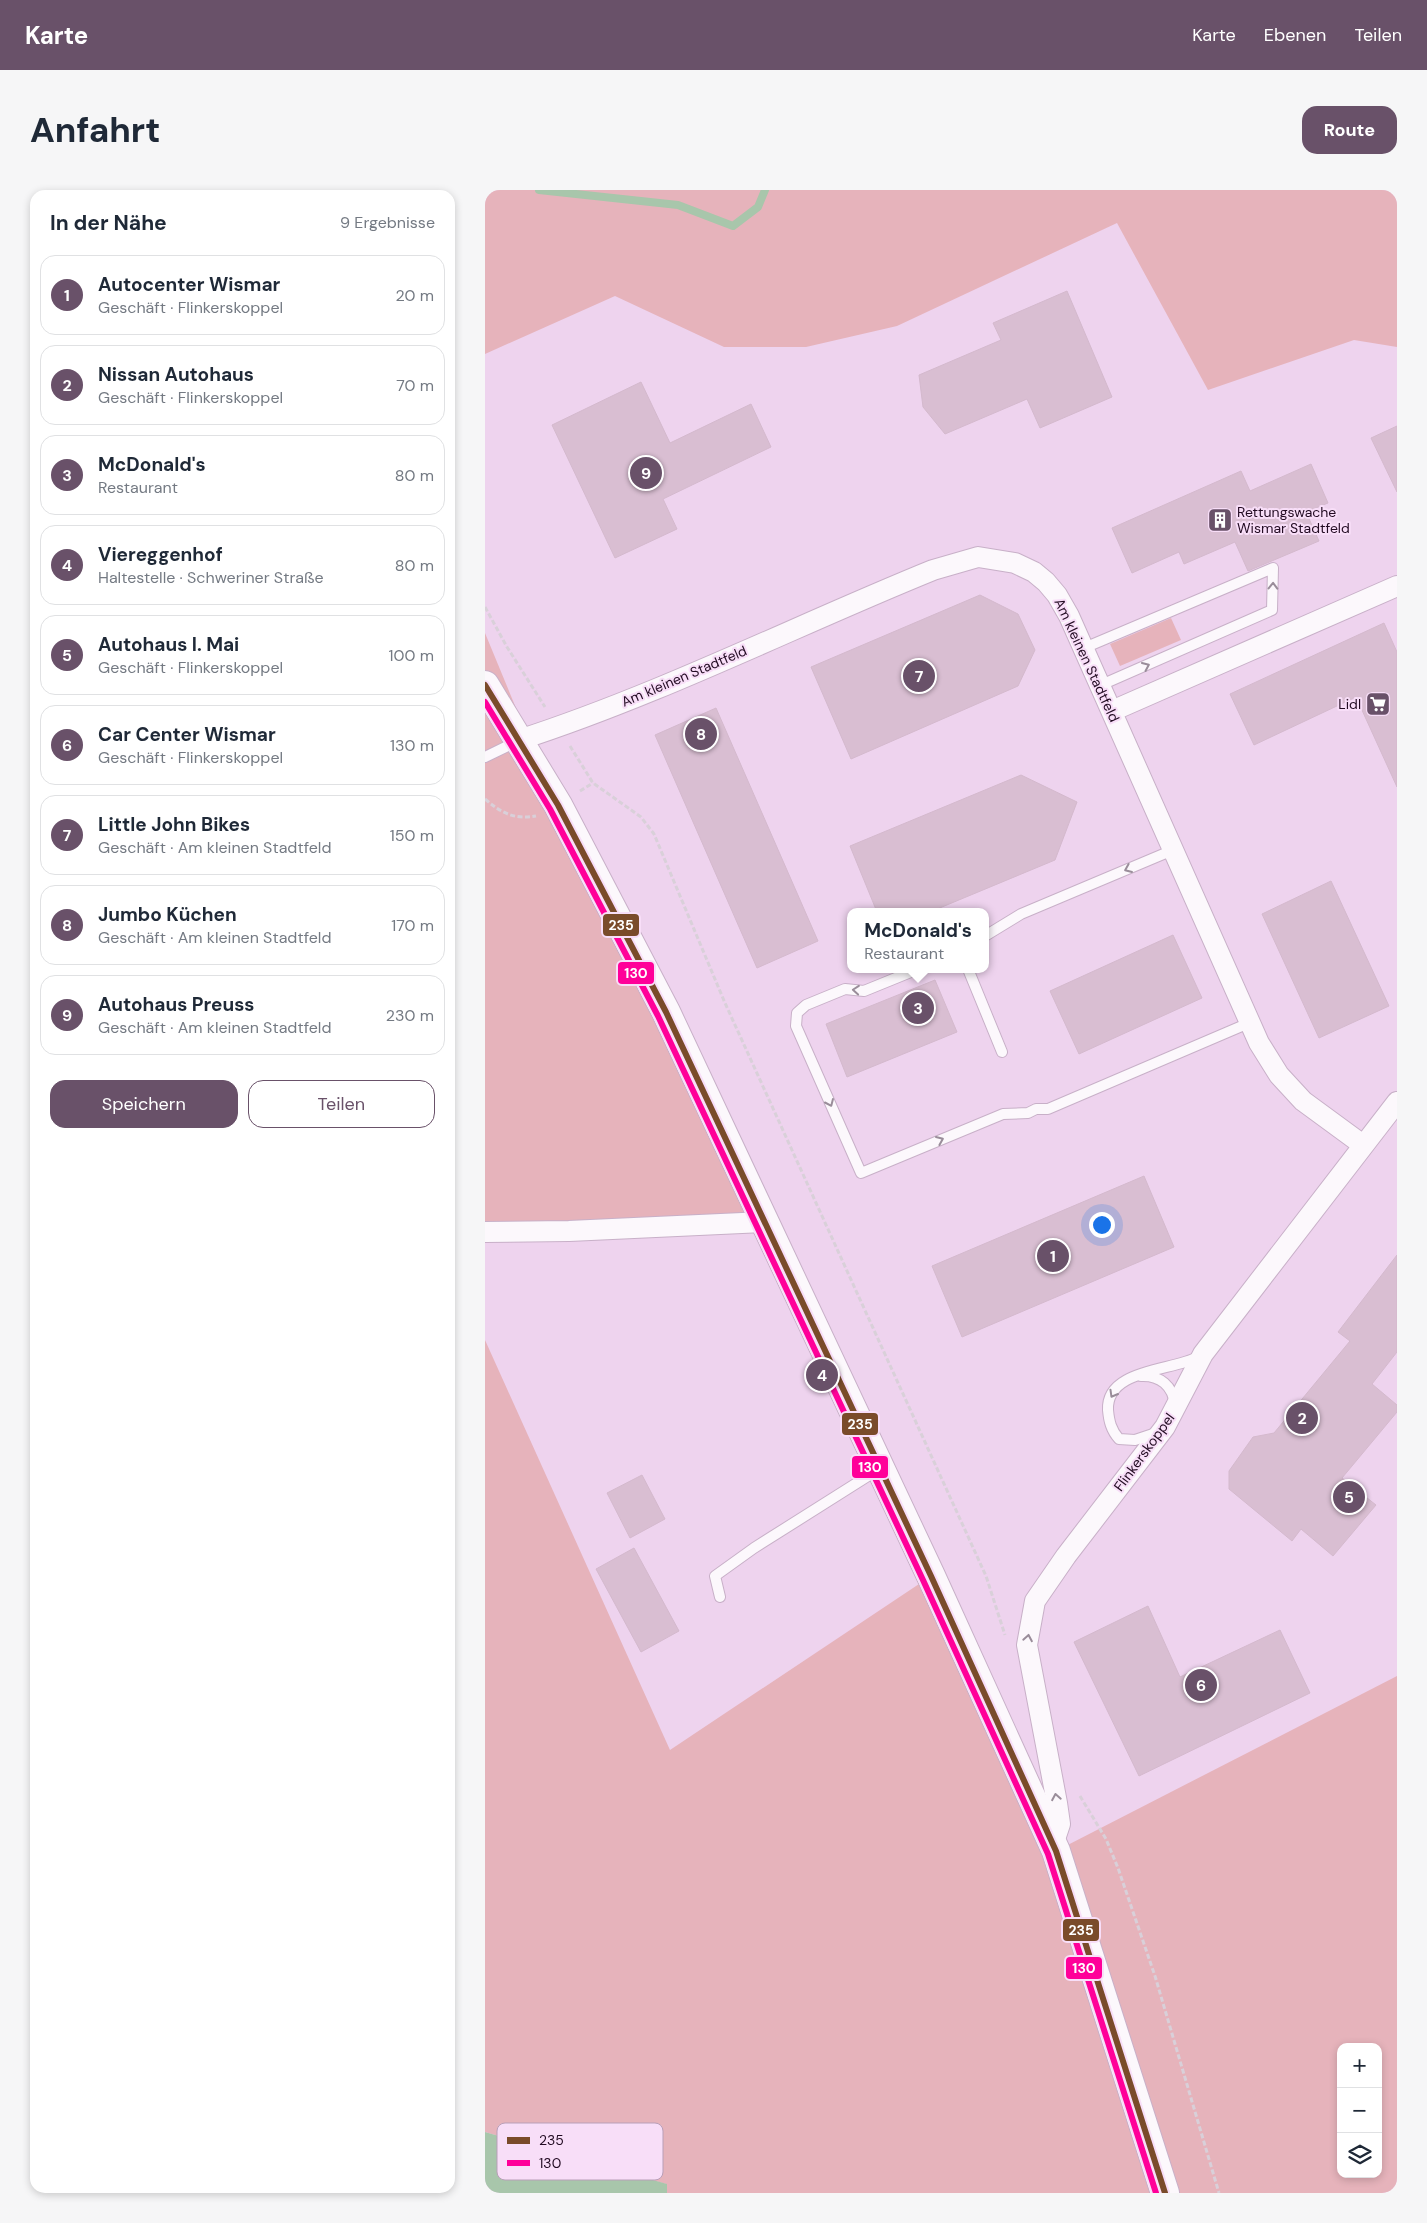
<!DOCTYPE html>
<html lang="de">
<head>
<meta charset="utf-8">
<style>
	:root { --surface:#fff; --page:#f6f6f7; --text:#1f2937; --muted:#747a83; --line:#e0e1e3; --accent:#695169 }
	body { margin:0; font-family:"DM Sans",sans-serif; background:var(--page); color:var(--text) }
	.controls { position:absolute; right:15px; bottom:15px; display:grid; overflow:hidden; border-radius:10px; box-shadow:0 2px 8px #0003 }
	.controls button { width:45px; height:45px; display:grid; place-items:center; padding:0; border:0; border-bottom:1px solid var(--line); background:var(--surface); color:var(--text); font:25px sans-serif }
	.you { position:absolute; left:616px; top:1034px; width:18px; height:18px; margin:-12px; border:4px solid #fff; border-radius:50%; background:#1a73e8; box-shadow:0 0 0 8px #1a73e833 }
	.badge { display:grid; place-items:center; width:32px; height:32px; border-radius:50%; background:var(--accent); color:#fff; font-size:16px; font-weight:700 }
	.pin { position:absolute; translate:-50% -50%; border:2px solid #fff; box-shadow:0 1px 5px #0006 }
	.popup { position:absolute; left:362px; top:718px; width:142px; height:65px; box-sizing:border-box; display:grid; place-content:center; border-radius:10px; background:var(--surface); filter:drop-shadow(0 1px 4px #0005); font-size:16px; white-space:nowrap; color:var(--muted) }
	.popup b { font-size:19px; color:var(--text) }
	.popup::after { content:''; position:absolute; left:50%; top:100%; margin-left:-10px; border:10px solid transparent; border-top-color:var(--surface) }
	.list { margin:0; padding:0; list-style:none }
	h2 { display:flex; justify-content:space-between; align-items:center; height:65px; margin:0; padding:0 20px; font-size:21px }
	h2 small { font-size:16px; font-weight:400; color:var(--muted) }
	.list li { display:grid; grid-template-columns:32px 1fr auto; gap:15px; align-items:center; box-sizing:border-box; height:80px; margin:0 10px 10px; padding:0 10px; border:1px solid var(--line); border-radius:15px }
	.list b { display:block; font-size:19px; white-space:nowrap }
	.list p { margin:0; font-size:16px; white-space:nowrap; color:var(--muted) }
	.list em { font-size:16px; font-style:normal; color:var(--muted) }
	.actions { display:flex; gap:10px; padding:15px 20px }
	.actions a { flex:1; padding:11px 0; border:1px solid var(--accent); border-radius:15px; text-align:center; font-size:18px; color:var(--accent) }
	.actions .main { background:var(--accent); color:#fff }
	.icon { flex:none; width:28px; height:28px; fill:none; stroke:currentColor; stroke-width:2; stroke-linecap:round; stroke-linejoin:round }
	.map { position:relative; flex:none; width:912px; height:2003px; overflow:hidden; border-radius:15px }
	header { display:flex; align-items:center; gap:30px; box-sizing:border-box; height:70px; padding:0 25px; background:var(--accent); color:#fff }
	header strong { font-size:24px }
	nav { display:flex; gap:28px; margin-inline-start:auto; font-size:18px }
	.intro { display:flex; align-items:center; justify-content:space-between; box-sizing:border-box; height:120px; padding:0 30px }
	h1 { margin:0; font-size:35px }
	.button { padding:12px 22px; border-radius:15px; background:var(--accent); color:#fff; font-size:18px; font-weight:700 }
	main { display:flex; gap:30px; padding:0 30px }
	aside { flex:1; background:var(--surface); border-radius:15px; box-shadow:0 2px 8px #0003 }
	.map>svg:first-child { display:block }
	.green { fill:#e6b3bb; fill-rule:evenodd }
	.water { fill:#a8c6ab }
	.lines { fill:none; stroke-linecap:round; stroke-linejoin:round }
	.stream { stroke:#a8c6ab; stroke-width:8 }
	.building { fill:#d9bed2; stroke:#d4b9cd }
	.service-casing { stroke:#c8b0c8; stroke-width:12 }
	.minor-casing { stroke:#c8b0c8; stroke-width:22 }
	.secondary-casing { stroke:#c8b0c8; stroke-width:30 }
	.path { stroke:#d9d0d9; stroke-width:3; stroke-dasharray:5 2.5; stroke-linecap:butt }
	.service { stroke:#fcf8fc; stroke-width:10 }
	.minor { stroke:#fcf8fc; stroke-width:20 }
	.secondary { stroke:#fcf8fc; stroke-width:28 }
	.bus-1-casing { stroke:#f8def8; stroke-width:10 }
	.bus-2-casing { stroke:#f8def8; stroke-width:10 }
	.bus-1 { stroke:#7a4b2a; stroke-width:6 }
	.bus-2 { stroke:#f09; stroke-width:6 }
	.oneway { stroke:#9a8d9a }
	.labels { text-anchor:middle; stroke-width:4; stroke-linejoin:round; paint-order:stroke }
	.poi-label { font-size:14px; fill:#220b22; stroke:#f8def8; text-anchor:start }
	.street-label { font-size:14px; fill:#220b22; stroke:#f8def8 }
	.key { fill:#f8def8; stroke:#b89fb8; stroke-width:1 }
	.key-label { font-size:14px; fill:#220b22 }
	.line-badge { stroke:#f8def8; stroke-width:2 }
	.badge-label { font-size:14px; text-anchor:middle; font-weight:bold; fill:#fff }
</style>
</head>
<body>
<header>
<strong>Karte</strong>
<nav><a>Karte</a><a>Ebenen</a><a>Teilen</a></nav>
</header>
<div class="intro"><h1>Anfahrt</h1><a class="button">Route</a></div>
<main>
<aside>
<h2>In der Nähe<small>9 Ergebnisse</small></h2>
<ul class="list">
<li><span class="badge">1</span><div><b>Autocenter Wismar</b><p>Geschäft · Flinkerskoppel</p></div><em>20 m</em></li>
<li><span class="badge">2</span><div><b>Nissan Autohaus</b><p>Geschäft · Flinkerskoppel</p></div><em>70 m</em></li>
<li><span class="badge">3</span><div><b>McDonald's</b><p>Restaurant</p></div><em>80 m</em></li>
<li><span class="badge">4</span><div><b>Viereggenhof</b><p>Haltestelle · Schweriner Straße</p></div><em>80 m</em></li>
<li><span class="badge">5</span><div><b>Autohaus I. Mai</b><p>Geschäft · Flinkerskoppel</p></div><em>100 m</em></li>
<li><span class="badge">6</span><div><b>Car Center Wismar</b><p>Geschäft · Flinkerskoppel</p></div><em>130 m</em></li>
<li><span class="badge">7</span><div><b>Little John Bikes</b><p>Geschäft · Am kleinen Stadtfeld</p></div><em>150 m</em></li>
<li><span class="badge">8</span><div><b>Jumbo Küchen</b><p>Geschäft · Am kleinen Stadtfeld</p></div><em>170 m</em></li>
<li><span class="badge">9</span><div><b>Autohaus Preuss</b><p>Geschäft · Am kleinen Stadtfeld</p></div><em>230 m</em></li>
</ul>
<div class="actions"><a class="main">Speichern</a><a>Teilen</a></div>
</aside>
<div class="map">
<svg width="912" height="2003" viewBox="0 0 912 2003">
	<rect width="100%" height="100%" fill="#eed3ee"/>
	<!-- green -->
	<g class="green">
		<polygon points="0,0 912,0 912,157 869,150 723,200 632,33 412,136 321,157 239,157 130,106 0,164"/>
		<polygon points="686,428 696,450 635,476 625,454"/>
		<polygon points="0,443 38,535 271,1030 0,1042"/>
		<path d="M 0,1150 L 185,1560 L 446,1386 L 571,1661 L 912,1486 L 912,2003 L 182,2003 L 181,1994 L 0,1942 ZM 856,1857 L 893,1857 L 893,1984 L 856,1984 Z"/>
	</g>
	<!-- water -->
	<polygon class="water" points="0,1942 182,1994 182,2003 0,2003"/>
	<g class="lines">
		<!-- stream -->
		<polyline class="stream" points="54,0 193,15 248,36 273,17 280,0"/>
	</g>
	<!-- building -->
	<g class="building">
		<polygon points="582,101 627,207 555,238 542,209 460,244 438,217 434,185 516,150 508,133"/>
		<polygon points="156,192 185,253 266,214 286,257 178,309 192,339 130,368 67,235"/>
		<polygon points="912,236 912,302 886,248"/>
		<polygon points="826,274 843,313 821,322 834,351 763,381 750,352 699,374 694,362 647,383 627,338 756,281 765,301"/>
		<polygon points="495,405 533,424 550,460 533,496 366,569 326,477"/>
		<polygon points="899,433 912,462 912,597 871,507 769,555 745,504"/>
		<polygon points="231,518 333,751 272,778 170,545"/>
		<polygon points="536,585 592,612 570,670 445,722 392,722 365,656"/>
		<polygon points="846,691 904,816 834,848 777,724"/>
		<polygon points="688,745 717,808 594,864 565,801"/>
		<polygon points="450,790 472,842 362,887 341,834"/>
		<polygon points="659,986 689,1057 477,1147 447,1076"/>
		<polygon points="912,1065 912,1162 887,1194 912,1215 912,1222 857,1288 891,1315 848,1366 816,1339 807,1351 744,1299 744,1281 768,1247 789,1243 865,1151 853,1142"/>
		<polygon points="157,1285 180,1329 145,1348 122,1303"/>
		<polygon points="149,1358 194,1441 156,1462 111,1379"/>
		<polygon points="663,1416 695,1487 795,1440 825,1503 654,1586 589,1452"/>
	</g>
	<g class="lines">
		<defs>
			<g id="service">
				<polyline points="599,458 788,378 787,420 616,495"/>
				<polyline points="0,567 33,551"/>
				<polyline points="500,746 536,724 688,660"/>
				<polyline points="433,779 379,801 360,799 321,815 312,823 311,836 376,983 518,924 543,923 551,919 563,919 764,833"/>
				<polyline points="483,779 517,862"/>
				<path d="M 656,1186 C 675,1185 688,1196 690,1215"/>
				<path d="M 671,1243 L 650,1250 L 634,1249 C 626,1240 624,1231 623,1220 C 621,1179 687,1181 713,1167"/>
				<polyline points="235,1407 230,1386 269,1358 394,1279"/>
			</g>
			<g id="minor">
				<polyline points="627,521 912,396"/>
				<path d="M 34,550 C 176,504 310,436 448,380 L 493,367 L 530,373 L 549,382 L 561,392 L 572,405 L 584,426 L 774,853 L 794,885 L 818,911 L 878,955"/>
				<polyline points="0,1042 84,1041 280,1032"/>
				<polyline points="568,1655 575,1634 572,1613 542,1455 550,1411 581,1366 680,1237 718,1164 912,912"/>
			</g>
			<polyline id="secondary" points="0,495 73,615 181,822 446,1386 571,1661 680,2003"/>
		</defs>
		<!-- service casing -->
		<use href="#service" class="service-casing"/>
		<!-- minor casing -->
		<use href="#minor" class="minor-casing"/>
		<!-- secondary casing -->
		<use href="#secondary" class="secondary-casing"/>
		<!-- path -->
		<g class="path">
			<polyline points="0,417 22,457 60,517"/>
			<polyline points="85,556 108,593 156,627 169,644 240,813 501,1386 520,1445"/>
			<polyline points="95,601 108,593"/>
			<path d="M 0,609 C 16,623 30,630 51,626"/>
			<polyline points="595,1606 621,1649 633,1678 670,1786 734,2003"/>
		</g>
		<!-- service -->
		<use href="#service" class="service"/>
		<!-- minor -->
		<use href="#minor" class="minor"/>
		<!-- secondary -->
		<use href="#secondary" class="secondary"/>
		<defs>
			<polyline id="bus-1" points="0,495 73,615 181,822 446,1386 571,1661 680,2003"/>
			<polyline id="bus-2" points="0,512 65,619 173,826 438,1390 563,1664 671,2003"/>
		</defs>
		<!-- bus-1 casing -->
		<use href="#bus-1" class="bus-1-casing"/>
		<!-- bus-2 casing -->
		<use href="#bus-2" class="bus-2-casing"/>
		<!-- bus-1 -->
		<use href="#bus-1" class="bus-1"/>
		<!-- bus-2 -->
		<use href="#bus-2" class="bus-2"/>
	</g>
	<!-- one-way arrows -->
	<defs><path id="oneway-chevron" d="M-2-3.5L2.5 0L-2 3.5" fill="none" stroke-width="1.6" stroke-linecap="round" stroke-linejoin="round" transform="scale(1.25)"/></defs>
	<g class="oneway">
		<use href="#oneway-chevron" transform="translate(788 396) rotate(-89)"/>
		<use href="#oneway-chevron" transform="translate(661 476) rotate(-24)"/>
		<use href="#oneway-chevron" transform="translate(643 679) rotate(157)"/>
		<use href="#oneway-chevron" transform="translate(371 800) rotate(-175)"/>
		<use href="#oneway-chevron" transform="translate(345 913) rotate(66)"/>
		<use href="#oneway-chevron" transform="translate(455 950) rotate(-23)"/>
		<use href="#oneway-chevron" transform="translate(628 1204) rotate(120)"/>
		<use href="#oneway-chevron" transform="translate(543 1448) rotate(-80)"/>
		<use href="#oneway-chevron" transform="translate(571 1607) rotate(-100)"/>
	</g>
	<!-- icons -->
	<defs>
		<symbol id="building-square" viewBox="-11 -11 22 22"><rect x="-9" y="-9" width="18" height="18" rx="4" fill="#695169" stroke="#f8def8"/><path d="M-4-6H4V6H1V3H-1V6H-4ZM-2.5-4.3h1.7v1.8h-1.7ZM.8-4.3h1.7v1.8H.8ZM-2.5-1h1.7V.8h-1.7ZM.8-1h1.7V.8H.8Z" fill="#fff"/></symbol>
		<symbol id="supermarket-square" viewBox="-11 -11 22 22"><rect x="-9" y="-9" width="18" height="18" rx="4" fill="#695169" stroke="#f8def8"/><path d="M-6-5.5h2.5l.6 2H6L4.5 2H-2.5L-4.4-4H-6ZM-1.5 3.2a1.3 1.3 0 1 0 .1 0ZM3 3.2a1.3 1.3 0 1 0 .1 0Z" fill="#fff"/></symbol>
	</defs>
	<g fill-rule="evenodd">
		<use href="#building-square" x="721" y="316" width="28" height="28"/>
		<use href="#supermarket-square" x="879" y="500" width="28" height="28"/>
	</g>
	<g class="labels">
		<!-- poi labels -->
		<g class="poi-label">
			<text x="752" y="327">Rettungswache<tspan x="752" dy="16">Wismar Stadtfeld</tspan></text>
			<text x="876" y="519" text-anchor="end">Lidl</text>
		</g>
		<!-- street labels -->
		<g class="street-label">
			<text transform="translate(602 470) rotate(65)" y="5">Am kleinen Stadtfeld</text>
			<text transform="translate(199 486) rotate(-23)" y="5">Am kleinen Stadtfeld</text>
			<text transform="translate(659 1262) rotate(-54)" y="5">Flinkerskoppel</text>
		</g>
	</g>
	<!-- legend -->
	<rect x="12" y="1933" width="166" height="57" rx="8" class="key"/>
	<rect x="22" y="1947" width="23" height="7" fill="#7a4b2a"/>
	<rect x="22" y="1970" width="23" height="6" fill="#f09"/>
	<g class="key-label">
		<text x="54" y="1955">235</text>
		<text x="54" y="1978">130</text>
	</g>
	<g class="line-badge">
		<rect x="117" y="723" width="38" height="24" rx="5" fill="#7a4b2a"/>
		<rect x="132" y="771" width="38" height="24" rx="5" fill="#f09"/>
		<rect x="356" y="1222" width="38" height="24" rx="5" fill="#7a4b2a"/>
		<rect x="366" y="1265" width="38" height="24" rx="5" fill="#f09"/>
		<rect x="577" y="1728" width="38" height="24" rx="5" fill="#7a4b2a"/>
		<rect x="580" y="1766" width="38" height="24" rx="5" fill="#f09"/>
	</g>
	<g class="badge-label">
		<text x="136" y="740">235</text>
		<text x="151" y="788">130</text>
		<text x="375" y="1239">235</text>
		<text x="385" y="1282">130</text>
		<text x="596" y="1745">235</text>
		<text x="599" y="1783">130</text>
	</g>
</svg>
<div class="controls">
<button>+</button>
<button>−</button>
<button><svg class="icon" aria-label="layers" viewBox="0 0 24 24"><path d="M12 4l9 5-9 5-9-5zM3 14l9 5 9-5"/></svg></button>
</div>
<div class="you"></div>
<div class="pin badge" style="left:568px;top:1066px">1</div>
<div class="pin badge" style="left:817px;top:1228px">2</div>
<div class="pin badge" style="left:433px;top:818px">3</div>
<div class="popup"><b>McDonald's</b>Restaurant</div>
<div class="pin badge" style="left:337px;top:1185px">4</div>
<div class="pin badge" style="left:864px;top:1307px">5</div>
<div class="pin badge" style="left:716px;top:1495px">6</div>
<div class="pin badge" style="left:434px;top:486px">7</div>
<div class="pin badge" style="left:216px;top:544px">8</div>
<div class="pin badge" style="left:161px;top:283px">9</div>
</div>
</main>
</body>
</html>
